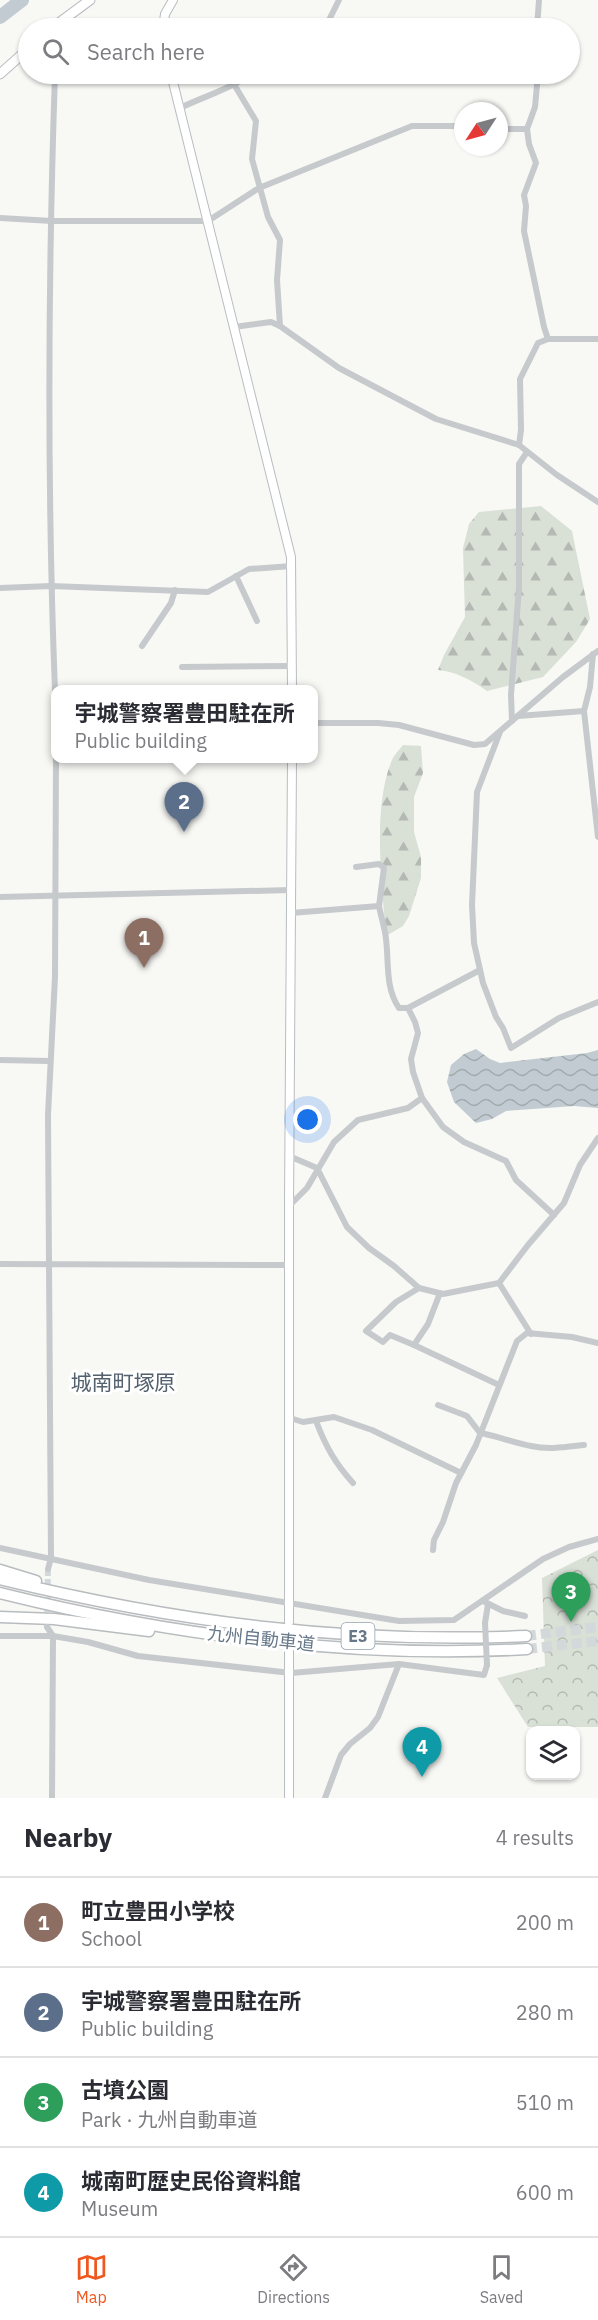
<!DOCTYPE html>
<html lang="en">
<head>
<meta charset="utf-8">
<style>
	:root { --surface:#fff; --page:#f2f2f3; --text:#2b2b33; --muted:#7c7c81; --line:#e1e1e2; --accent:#f0571d }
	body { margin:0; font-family:"IBM Plex Sans","Noto Sans JP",sans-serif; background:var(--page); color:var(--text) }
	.controls { position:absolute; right:18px; bottom:18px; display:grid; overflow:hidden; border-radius:12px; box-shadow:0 2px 4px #0004 }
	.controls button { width:54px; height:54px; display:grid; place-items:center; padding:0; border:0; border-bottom:2px solid var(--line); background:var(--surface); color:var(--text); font:30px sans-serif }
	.compass { position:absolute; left:454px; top:102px; width:54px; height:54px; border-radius:50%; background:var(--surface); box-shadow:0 2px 4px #0004; rotate:234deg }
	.you { position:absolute; left:308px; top:1120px; width:21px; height:21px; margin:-15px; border:4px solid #fff; border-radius:50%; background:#1a73e8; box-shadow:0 0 0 9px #1a73e833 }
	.badge { display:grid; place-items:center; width:39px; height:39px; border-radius:50%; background:var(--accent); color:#fff; font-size:20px; font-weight:700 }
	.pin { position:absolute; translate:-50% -50px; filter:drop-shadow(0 2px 3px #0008) }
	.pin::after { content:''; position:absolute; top:32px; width:21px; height:18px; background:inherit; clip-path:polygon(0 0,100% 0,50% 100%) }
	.popup { position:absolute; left:51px; top:685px; width:267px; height:78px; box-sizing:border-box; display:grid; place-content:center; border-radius:12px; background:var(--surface); filter:drop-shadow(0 2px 4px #0005); font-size:20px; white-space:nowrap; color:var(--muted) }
	.popup b { font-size:22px; color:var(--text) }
	.popup::after { content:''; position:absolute; left:50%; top:100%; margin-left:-12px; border:12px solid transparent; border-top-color:var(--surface) }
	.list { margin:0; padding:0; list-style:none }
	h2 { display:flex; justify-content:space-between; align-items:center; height:78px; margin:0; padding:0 24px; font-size:26px }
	h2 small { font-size:20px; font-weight:400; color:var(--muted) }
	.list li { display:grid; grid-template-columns:39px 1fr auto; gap:18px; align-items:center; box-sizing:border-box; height:90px; padding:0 24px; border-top:2px solid var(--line) }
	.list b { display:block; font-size:22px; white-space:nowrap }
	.list p { margin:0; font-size:20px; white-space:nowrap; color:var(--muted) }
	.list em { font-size:20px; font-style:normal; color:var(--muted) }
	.icon { flex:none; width:33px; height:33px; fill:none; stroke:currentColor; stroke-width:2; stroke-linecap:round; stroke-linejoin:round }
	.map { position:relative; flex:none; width:598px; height:1798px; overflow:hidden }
	.search { position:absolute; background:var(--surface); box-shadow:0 2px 4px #0004; left:18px; right:18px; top:18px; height:66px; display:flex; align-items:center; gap:15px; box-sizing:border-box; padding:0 21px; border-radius:33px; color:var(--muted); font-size:22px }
	.sheet { height:438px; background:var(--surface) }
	nav { display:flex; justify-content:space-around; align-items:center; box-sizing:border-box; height:84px; border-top:2px solid var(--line); background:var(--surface); font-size:16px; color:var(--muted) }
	nav a { display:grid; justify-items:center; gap:3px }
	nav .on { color:var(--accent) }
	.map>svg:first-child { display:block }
	.forest { fill:url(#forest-firs) }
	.park { fill:url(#park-crowns) }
	.water { fill:url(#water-waves) }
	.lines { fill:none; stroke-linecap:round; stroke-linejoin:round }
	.river { stroke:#c1cbd1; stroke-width:14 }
	.street-tunnel { stroke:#d3d8da; stroke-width:6; stroke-dasharray:6 3; stroke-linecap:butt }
	.highway-tunnel { stroke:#d3d8da; stroke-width:10; stroke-dasharray:10 5; stroke-linecap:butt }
	.secondary-casing { stroke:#b8bdc2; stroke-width:10 }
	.primary-casing { stroke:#b9bdc1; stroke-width:11 }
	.highway-casing { stroke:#b8bcbf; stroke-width:13 }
	.street { stroke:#c6cacd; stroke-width:6 }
	.secondary { stroke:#fff; stroke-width:8 }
	.primary { stroke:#fff; stroke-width:9 }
	.highway { stroke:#fff; stroke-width:10 }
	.street-bridge { stroke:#c6cacd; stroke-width:6 }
	.labels { text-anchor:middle; stroke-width:6; stroke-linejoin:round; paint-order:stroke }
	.shield { fill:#fff; stroke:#93a0ac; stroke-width:1.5 }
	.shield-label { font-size:16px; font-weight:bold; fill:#657788 }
	.street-label { font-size:18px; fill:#657788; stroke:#fff }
	.quarter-label { font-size:21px; fill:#53606d; stroke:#fff }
</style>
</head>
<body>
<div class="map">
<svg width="598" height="1798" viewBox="0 0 598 1798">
	<defs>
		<pattern id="forest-firs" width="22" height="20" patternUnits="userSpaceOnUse" patternTransform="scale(1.5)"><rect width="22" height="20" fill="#d9e0d6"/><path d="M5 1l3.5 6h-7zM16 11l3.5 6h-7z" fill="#b4bab3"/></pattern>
		<pattern id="park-crowns" width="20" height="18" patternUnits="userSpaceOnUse" patternTransform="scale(1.5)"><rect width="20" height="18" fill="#d9e0d6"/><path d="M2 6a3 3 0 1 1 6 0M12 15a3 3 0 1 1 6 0" fill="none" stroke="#b4bab3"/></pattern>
		<pattern id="water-waves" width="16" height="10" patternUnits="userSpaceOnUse" patternTransform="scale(1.5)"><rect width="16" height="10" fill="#c1cbd1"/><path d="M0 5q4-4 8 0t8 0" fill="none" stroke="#a0aaaf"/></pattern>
	</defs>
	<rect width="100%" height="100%" fill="#f8f8f5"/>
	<!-- forest -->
	<g class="forest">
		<path d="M 541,506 L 572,531 L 590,619 L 576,642 L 543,677 L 487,691 C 471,680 457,672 438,670 L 444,655 L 465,617 L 463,548 L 469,524 L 479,512 Z"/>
		<path d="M 403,745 L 421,746 L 423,773 L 414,797 L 414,832 L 421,857 L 421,878 L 409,916 L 403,926 L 386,936 C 382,885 372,807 392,760 C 394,755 399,750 403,745 Z"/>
	</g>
	<!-- park -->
	<polygon class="park" points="598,1550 598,1727 528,1727 497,1678 545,1666 542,1578"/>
	<!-- water -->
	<polygon class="water" points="476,1049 490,1059 500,1063 587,1053 598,1050 598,1108 574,1106 506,1111 492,1119 476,1123 454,1102 447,1082 451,1065 464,1054"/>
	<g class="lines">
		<!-- river -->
		<polyline class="river" points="0,17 22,0"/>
		<!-- street-tunnel -->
		<polyline class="street-tunnel" points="47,1621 48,1569"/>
		<!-- highway-tunnel -->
		<g class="highway-tunnel">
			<polyline points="526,1636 598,1627"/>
			<polyline points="527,1649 598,1641"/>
		</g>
		<defs>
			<g id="secondary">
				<polyline points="163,28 165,14 173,0"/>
				<polyline points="171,74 291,557 292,690"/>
				<polyline points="289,1622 289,1206 292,758"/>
				<polyline points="289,1798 289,1651"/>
			</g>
			<g id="primary">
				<polyline points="52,28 90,0"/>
				<polyline points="0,74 28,49"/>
			</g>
			<g id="highway">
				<polyline points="0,1570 36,1581"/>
				<path d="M 0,1579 C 176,1622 345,1644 526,1636"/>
				<path d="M 0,1593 C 168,1635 353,1659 527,1649"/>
				<polyline points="0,1617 54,1619 149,1631"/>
			</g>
		</defs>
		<!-- secondary casing -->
		<use href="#secondary" class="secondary-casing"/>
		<!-- primary casing -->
		<use href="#primary" class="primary-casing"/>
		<!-- highway casing -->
		<use href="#highway" class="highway-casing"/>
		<!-- street -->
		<g class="street">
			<polyline points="327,26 336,28"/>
			<polyline points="325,28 339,0"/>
			<polyline points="537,28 539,0"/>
			<path d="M 55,74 C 48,279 47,486 55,691"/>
			<polyline points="538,74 535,107 527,129 529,144 536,163 524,195 526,206 524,231 544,327 548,339"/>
			<polyline points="235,86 256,121 252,159 268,217 280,240 277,280 280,326"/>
			<path d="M 180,108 C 205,96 230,89 252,74"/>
			<polyline points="499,129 527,129"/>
			<polyline points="0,218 52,221 208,221 259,188 412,126 463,126"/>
			<polyline points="234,327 271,322 280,326 339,368 436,419 519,445 557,475 598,502"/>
			<polyline points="519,445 521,430 520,379 538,343 548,339 598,339"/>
			<polyline points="236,576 257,621"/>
			<polyline points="0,588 51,586 208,592 249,569 292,566"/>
			<polyline points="142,646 171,603 175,590"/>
			<polyline points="593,654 590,687 584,711 598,837"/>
			<polyline points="182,667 292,666"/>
			<polyline points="518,716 584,711"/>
			<polyline points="512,721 511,695 519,587 519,464 527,452"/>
			<polyline points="313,723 378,723 399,725 474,745 485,744 563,677 598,651"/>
			<polyline points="500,732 477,792 472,905 474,943 483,983 496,1017 503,1028 511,1048 559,1018 598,1002"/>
			<polyline points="356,867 379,864 384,868 379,906"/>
			<polyline points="0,897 291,890"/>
			<path d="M 291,913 L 379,906 C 381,917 385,928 386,939 C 389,962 385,988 399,1008 L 408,1008"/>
			<polyline points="0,1060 49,1061"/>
			<polyline points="422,1098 443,1127 464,1142 506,1161 516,1180 554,1215"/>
			<polyline points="289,1156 317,1168 347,1227 369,1248 394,1266 419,1288 443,1294 499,1283 528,1245 564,1203 580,1165 598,1138"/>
			<polyline points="289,1206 307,1188 334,1142 358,1120 408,1108 422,1098 413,1072 411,1059 418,1033 415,1022 408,1008 480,970"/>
			<polyline points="0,1264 290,1265"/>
			<polyline points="499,1283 531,1334"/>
			<polyline points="440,1293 428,1324 414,1345 499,1385"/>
			<polyline points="414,1345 390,1335 383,1342 366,1331 396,1302 419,1288"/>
			<path d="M 438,1405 L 467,1416 L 480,1433 C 498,1436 514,1443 531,1446 C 549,1450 566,1447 584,1445"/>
			<polyline points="290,1418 303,1422 334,1417 372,1430 461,1473"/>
			<path d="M 316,1421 C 326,1447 335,1463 353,1483"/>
			<polyline points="0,1548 149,1580 399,1621 454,1620 543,1559 569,1547 598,1539"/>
			<polyline points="433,1550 434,1540 443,1522 456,1483 476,1445 517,1341 527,1333 572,1337 598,1343"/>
			<polyline points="48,1569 51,1558 48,1115 55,977 56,758"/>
			<polyline points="483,1601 503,1611 525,1616"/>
			<polyline points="485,1623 488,1604"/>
			<polyline points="47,1627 53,1636 52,1798"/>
			<polyline points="0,1636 53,1636 88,1642 138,1656 291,1673 399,1664 484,1675 487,1665"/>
			<polyline points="325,1798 341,1755 350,1744 370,1728 378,1717 399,1664"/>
		</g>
		<!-- secondary -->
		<use href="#secondary" class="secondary"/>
		<!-- primary -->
		<use href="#primary" class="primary"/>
		<!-- highway -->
		<use href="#highway" class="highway"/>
		<!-- street-bridge -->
		<polyline class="street-bridge" points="485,1623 487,1665"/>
	</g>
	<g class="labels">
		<!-- shield labels -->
		<rect class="shield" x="341.5" y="1623" width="33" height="26" rx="4.5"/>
		<g class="shield-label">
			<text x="358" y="1642">E3</text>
		</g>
		<!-- street labels -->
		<g class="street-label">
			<text transform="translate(261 1639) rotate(6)" y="6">九州自動車道</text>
		</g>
		<!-- quarter labels -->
		<g class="quarter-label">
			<text x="123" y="1390">城南町塚原</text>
		</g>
	</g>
</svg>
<div class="controls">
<button><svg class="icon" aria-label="layers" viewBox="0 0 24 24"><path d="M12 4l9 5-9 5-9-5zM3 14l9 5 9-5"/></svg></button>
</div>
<svg class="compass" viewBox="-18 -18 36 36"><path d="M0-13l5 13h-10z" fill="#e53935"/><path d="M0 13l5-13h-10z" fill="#7c7c81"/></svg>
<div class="you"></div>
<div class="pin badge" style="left:144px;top:968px;background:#8d6e63">1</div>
<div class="pin badge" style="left:184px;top:832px;background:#5c6f8a">2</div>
<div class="popup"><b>宇城警察署豊田駐在所</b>Public building</div>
<div class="pin badge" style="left:571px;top:1622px;background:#2e9e5b">3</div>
<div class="pin badge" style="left:422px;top:1777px;background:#0f9aa8">4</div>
<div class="search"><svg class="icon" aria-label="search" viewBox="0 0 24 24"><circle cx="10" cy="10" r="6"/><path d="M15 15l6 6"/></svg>Search here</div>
</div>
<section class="sheet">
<h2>Nearby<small>4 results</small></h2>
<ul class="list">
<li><span class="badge" style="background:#8d6e63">1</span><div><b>町立豊田小学校</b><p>School</p></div><em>200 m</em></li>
<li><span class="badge" style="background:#5c6f8a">2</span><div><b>宇城警察署豊田駐在所</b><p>Public building</p></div><em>280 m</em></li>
<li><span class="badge" style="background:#2e9e5b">3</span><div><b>古墳公園</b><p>Park · 九州自動車道</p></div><em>510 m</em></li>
<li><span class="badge" style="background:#0f9aa8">4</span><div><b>城南町歴史民俗資料館</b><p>Museum</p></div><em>600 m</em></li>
</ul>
</section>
<nav>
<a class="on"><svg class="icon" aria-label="map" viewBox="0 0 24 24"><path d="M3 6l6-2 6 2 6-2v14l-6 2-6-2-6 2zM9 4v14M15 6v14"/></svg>Map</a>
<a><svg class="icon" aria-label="directions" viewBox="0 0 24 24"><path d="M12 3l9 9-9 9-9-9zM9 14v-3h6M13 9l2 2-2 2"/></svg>Directions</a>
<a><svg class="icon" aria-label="saved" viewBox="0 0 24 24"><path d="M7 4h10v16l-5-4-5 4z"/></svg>Saved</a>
</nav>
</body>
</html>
